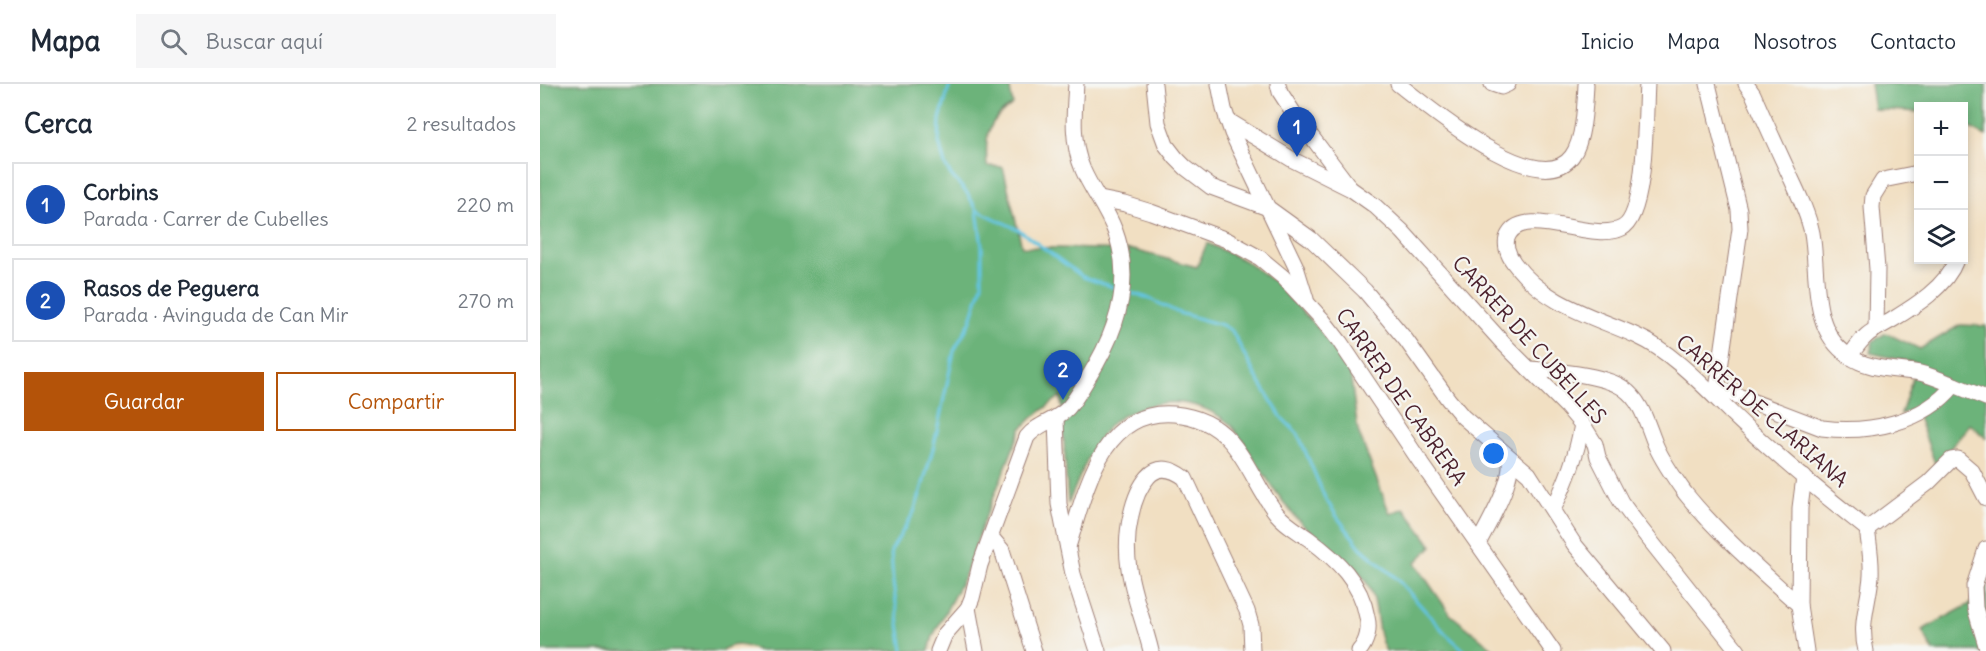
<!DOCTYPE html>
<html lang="es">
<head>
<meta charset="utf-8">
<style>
	:root { --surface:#fff; --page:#f6f6f7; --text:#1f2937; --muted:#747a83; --line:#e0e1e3; --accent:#b45309 }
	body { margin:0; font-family:Delius,sans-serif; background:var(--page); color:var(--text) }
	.controls { position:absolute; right:18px; top:18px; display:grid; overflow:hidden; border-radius:0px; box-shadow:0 3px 9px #0003 }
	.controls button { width:54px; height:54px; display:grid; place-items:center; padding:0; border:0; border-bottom:2px solid var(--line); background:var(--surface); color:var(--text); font:30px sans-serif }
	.you { position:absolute; left:954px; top:370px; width:21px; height:21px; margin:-15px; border:4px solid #fff; border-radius:50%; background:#1a73e8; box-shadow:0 0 0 9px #1a73e833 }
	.badge { display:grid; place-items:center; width:39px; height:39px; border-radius:50%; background:var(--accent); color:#fff; font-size:20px; font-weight:700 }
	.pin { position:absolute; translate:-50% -50px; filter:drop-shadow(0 2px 3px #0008) }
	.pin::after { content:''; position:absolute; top:32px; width:21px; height:18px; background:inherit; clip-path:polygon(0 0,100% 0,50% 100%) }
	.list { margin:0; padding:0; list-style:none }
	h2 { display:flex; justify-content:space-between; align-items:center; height:78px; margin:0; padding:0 24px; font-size:26px }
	h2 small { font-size:20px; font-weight:400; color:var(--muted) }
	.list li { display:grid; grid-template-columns:39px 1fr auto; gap:18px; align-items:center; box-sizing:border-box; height:84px; margin:0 12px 12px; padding:0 12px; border:2px solid var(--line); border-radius:0px }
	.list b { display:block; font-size:22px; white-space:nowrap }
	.list p { margin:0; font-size:20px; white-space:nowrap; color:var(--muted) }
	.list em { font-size:20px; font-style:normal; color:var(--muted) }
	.actions { display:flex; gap:12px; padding:18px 24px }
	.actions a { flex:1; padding:14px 0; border:2px solid var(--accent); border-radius:0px; text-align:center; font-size:21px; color:var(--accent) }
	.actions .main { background:var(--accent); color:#fff }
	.icon { flex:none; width:33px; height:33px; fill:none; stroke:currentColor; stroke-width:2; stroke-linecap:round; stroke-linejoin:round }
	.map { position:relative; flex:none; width:1446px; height:567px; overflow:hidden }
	header { display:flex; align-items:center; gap:36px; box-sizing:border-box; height:84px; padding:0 30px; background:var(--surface); border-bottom:2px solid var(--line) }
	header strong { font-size:28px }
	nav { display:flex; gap:33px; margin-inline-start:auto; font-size:21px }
	.search { width:420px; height:54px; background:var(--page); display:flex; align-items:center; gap:15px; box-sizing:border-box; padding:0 21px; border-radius:0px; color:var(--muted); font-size:22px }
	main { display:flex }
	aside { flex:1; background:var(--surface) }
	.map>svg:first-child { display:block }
	.forest { fill:#6cb37a; stroke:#5b6952; stroke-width:1.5 }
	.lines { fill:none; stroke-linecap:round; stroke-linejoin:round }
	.stream { stroke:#64c5e2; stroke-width:3 }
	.minor-casing { stroke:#9e7f76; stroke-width:17 }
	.minor { stroke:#fff; stroke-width:15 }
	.labels { text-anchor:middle; stroke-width:4.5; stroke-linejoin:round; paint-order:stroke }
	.street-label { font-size:21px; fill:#4a1f2b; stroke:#f6f6f2 }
</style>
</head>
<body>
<header>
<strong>Mapa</strong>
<div class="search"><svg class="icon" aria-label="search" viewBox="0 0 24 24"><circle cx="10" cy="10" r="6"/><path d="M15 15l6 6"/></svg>Buscar aquí</div>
<nav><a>Inicio</a><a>Mapa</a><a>Nosotros</a><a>Contacto</a></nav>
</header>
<main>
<aside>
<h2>Cerca<small>2 resultados</small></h2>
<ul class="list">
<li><span class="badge" style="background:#1a4fb4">1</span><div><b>Corbins</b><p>Parada · Carrer de Cubelles</p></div><em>220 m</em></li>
<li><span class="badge" style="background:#1a4fb4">2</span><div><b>Rasos de Peguera</b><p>Parada · Avinguda de Can Mir</p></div><em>270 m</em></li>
</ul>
<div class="actions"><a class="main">Guardar</a><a>Compartir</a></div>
</aside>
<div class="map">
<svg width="1446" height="567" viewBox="0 0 1446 567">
	<rect width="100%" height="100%" fill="#f6f6f2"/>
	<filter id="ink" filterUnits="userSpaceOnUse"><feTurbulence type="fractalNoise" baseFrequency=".0167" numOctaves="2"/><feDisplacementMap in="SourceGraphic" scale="12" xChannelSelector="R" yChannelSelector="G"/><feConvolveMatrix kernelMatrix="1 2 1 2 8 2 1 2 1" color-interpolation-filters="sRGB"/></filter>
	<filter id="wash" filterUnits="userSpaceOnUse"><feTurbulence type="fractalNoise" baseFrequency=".008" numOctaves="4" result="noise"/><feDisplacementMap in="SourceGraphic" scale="24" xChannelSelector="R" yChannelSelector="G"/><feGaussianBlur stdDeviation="1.35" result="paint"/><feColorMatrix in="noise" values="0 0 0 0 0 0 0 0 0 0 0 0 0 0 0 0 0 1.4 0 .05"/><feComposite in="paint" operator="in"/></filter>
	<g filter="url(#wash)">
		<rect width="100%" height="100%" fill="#f1dfc2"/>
		<!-- forest -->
		<g class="forest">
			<path d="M 0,0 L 469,0 L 473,21 C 446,36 445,54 447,82 L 463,83 L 482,163 L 594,166 L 657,183 L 667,159 L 705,177 L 733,197 L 778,244 L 810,288 L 818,347 L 850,430 L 864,424 L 892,462 L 875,479 L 910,530 L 956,567 L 846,567 C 834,547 840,521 828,501 C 811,472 779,459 757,435 C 732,407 713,371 691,341 C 664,318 634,313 600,324 C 590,328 579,332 572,339 C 550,361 540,393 528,420 L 521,312 L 492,334 L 481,345 L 442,442 L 427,487 L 393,552 L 389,567 L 219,567 C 206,561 193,558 181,567 L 0,567 Z"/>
			<polygon points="1330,0 1446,0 1446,52 1424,41 1424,22 1378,22 1378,28 1334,25"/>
			<polygon points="1420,241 1446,242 1446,354 1430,340 1396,382 1375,325 1361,330 1377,279 1330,269 1333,257 1346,249 1380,265"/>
			<polygon points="1446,486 1446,567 1393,567 1382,546 1443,513 1442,496"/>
		</g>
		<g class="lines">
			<!-- stream -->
			<g class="stream">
				<polyline points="437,126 479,146 543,193 576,204"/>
				<polyline points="588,208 608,214 639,229 682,241 692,247 714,289 742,334 758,350 785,414 798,434 821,464 857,495 905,549 925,567"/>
				<polyline points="363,567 353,499 351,467 374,428 381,407 394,361 414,267 431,236 442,200 442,162 437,126 427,109 411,91 405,81 399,58 400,35 410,0"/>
			</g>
		</g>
	</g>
	<g filter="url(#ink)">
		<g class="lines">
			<defs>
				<g id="minor">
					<polyline points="614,0 618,39 626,61 636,74 646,84 671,103 728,124 771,155 825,207 866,256 908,315 923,333 989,390 1034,460 1123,567"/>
					<polyline points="679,0 684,25 692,49 756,183 766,215"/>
					<polyline points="738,0 740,8 753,28 808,101"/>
					<path d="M 858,0 C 887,22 999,118 1032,72 C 1044,56 1045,20 1046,0"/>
					<polyline points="952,0 961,3 968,0"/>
					<path d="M 1107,0 C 1105,29 1107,131 1082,144 C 1052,159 986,121 969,150 C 963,159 968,171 974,179 C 1005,221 1053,232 1097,252 C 1137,270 1173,313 1205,342 C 1244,378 1285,412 1327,445"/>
					<polyline points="1168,0 1199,126 1200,145 1176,312"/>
					<polyline points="687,36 753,76 811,105 835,122 862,147 963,259 1027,323 1045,344 1055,360 1058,373 1081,418 1101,445 1198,567"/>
					<polyline points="560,115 585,120 611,128 687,156 720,174 743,193 782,235 800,258 879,376 1013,567"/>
					<polyline points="1336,245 1337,185 1332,123 1333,112 1343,96 1378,89"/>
					<path d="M 1309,273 C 1315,265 1320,257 1327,251 C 1334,245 1344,241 1352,236 C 1375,222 1406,203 1416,176"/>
					<path d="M 989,285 C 1012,286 1064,291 1083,304 C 1103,318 1107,341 1116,362 C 1123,378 1135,395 1145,409 C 1178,450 1220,486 1259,521"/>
					<polyline points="1414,301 1446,314"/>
					<path d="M 1177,304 L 1282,344 C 1328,350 1384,339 1414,301 C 1403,297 1392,292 1380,289 C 1357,285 1328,286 1309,272 C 1269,246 1279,189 1272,149 C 1268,130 1259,111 1251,94 C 1238,66 1225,38 1213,10 L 1206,0"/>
					<polyline points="516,335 519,420 533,490 558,567"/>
					<polyline points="1264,393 1260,424 1259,521 1266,567"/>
					<path d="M 1013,426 C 1026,398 1037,371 1042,340"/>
					<polyline points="1327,445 1388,399 1411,376 1418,375 1432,387 1446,414"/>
					<polyline points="451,453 462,466 494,567"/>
					<path d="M 938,460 C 948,440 976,394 969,373"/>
					<path d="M 528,463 C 545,410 560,324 634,330 C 656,332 675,340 690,357 C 709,378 719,408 737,430 C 746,441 758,447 769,455 C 797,476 821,498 827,533 C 830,545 827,558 819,567"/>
					<polyline points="1446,465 1434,502 1435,524 1446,561"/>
					<polyline points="428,524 436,567"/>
					<path d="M 398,567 L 405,550 L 428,524 L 432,514 L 440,481 L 487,353 C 498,339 516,337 528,324 C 536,315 542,304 548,294 C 576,250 594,198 575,147 C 567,125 552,107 543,86 C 531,58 534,29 536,0"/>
					<path d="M 611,567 C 599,518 579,483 591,431 C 594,417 599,403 608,393 C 619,380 633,385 645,394 L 707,527 L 711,541 L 712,567"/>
					<path d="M 1326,567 C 1319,539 1329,519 1331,492 C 1332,476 1329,460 1327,445"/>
				</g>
			</defs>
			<!-- minor casing -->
			<use href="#minor" class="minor-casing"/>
			<!-- minor -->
			<use href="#minor" class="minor"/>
		</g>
	</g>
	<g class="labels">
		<!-- street labels -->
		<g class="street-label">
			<text transform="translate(989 256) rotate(48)" y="7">CARRER DE CUBELLES</text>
			<text transform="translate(861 313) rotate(55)" y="7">CARRER DE CABRERA</text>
			<text transform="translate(1222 327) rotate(41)" y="7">CARRER DE CLARIANA</text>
		</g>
	</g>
</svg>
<div class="controls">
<button>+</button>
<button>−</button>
<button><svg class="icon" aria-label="layers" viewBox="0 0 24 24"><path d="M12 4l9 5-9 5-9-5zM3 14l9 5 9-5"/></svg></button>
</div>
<div class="you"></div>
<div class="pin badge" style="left:757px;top:73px;background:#1a4fb4">1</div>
<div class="pin badge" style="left:523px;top:316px;background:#1a4fb4">2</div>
</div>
</main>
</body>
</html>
